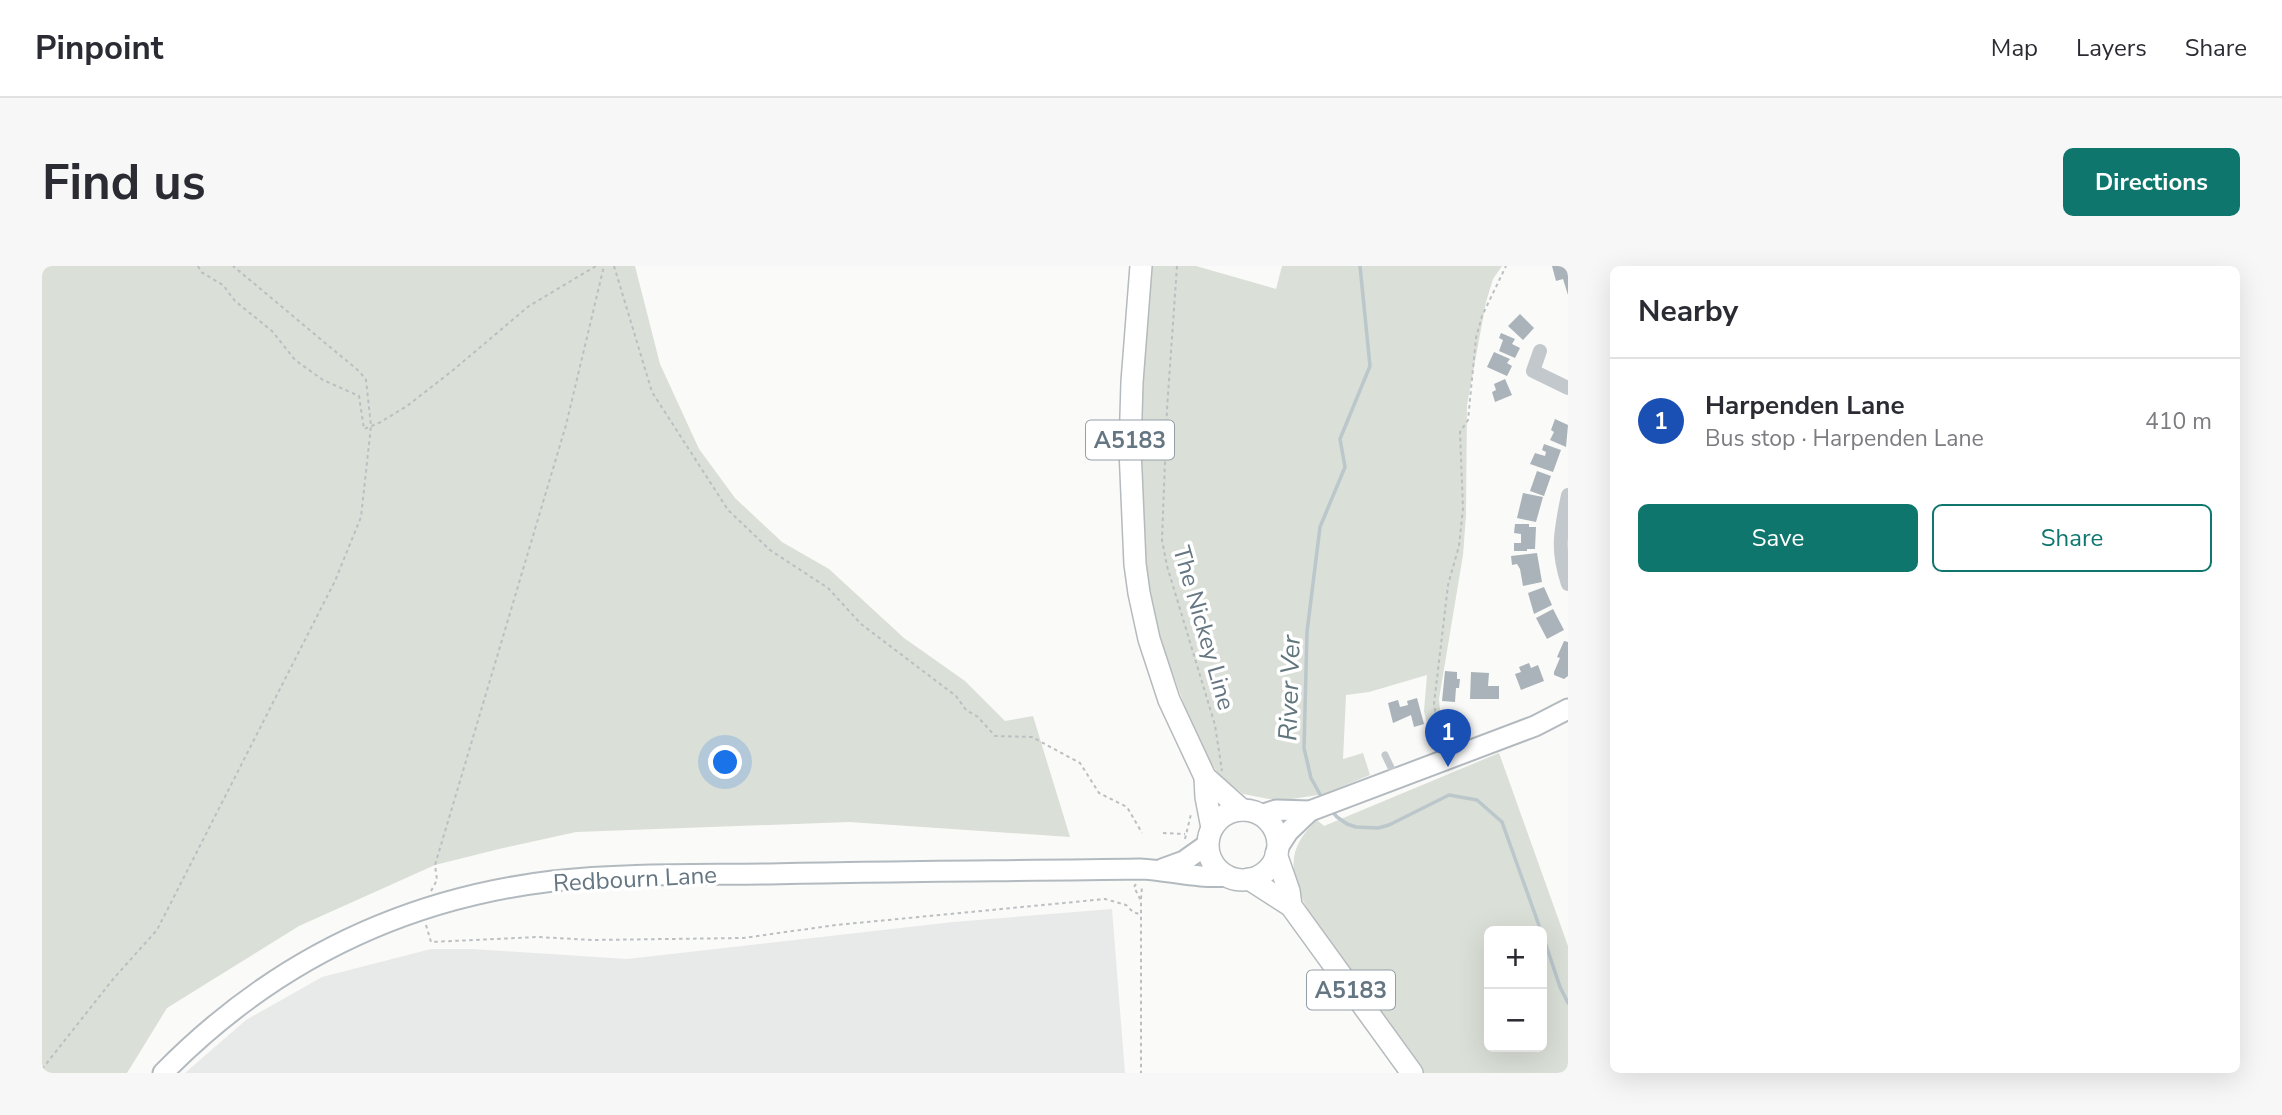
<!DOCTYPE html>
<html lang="en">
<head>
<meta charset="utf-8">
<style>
	:root { --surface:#fff; --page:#f7f7f7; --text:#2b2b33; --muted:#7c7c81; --line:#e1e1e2; --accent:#0f766e }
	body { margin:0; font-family:"Nunito Sans",sans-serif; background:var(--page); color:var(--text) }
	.controls { position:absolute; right:21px; bottom:21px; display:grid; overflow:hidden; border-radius:10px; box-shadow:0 7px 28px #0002 }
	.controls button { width:63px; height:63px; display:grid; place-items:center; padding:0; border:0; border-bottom:2px solid var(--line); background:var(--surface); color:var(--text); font:35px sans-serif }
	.you { position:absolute; left:684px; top:497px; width:24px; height:24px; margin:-18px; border:5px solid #fff; border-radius:50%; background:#1a73e8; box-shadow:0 0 0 10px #1a73e833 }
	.badge { display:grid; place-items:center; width:46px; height:46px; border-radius:50%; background:var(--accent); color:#fff; font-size:23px; font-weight:700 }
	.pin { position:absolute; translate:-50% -58px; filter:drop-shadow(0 2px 4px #0008) }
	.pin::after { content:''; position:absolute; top:37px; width:24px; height:21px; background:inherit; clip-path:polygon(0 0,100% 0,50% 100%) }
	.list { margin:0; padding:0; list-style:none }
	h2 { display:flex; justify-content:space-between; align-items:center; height:91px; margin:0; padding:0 28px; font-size:30px }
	h2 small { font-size:23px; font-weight:400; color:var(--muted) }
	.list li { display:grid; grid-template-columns:46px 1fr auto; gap:21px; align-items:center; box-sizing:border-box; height:126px; padding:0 28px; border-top:2px solid var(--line) }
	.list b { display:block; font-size:26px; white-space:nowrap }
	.list p { margin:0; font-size:23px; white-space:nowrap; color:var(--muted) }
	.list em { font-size:23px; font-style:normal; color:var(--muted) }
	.actions { display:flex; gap:14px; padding:21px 28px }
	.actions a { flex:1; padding:16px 0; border:2px solid var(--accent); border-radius:10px; text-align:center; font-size:24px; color:var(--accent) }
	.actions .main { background:var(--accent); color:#fff }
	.map { position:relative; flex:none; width:1526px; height:807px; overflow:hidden; border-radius:10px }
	header { display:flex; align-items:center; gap:42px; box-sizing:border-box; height:98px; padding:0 35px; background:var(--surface); border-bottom:2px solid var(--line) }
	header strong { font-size:33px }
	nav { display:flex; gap:38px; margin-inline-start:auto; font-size:24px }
	.intro { display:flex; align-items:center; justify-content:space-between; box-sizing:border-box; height:168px; padding:0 42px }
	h1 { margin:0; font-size:49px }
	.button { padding:18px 32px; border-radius:10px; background:var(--accent); color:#fff; font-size:24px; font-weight:700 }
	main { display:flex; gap:42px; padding:0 42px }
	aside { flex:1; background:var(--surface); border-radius:10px; box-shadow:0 7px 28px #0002 }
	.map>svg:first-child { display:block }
	.built { fill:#e8e9e9 }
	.green { fill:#dadfd7; fill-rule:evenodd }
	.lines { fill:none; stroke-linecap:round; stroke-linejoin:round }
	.stream { stroke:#bbc7cb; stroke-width:3.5 }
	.building { fill:#aab3b9 }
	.secondary-casing { stroke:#b3babf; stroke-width:23 }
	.primary-casing { stroke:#b5babe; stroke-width:24 }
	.path { stroke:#bbbfc2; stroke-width:2; stroke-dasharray:3.5 3.5; stroke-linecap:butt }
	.lane { stroke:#c3c8cc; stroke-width:7 }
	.street { stroke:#c3c8cc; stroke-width:14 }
	.secondary { stroke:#fff; stroke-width:19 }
	.primary { stroke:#fff; stroke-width:21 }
	.labels { text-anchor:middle; stroke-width:7; stroke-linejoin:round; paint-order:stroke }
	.shield { fill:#fff; stroke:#939fa8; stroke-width:2 }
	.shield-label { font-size:23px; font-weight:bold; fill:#657683 }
	.street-label { font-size:24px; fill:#657683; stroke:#fff }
	.water-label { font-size:26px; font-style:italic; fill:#60757c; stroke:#fff }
</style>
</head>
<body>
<header>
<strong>Pinpoint</strong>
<nav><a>Map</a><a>Layers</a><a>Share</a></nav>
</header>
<div class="intro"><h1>Find us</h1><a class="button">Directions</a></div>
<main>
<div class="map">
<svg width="1526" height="807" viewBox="0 0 1526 807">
	<rect width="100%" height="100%" fill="#fafaf8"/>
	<!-- built -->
	<polygon class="built" points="1070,643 1083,807 143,807 204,754 280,711 389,683 430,683 585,693 911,656"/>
	<!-- green -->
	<g class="green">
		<polygon points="0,0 593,0 618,98 657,183 693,232 740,276 787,303 862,372 923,415 963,455 991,450 1028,571 807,556 534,566 457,583 393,599 257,660 125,742 85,807 0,807"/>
		<polygon points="1107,0 1154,0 1234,23 1240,0 1460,0 1451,13 1444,36 1425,139 1424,249 1421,289 1397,433 1399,458 1386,462 1382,445 1385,409 1327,426 1304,429 1301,493 1321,487 1328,509 1282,528 1250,533 1227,533 1201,528 1178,510 1157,480 1119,375 1101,297 1096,161"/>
		<path d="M 1457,487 L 1526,680 L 1526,807 L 1382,807 C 1358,775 1335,743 1312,711 C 1290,680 1258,645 1252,605 C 1249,584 1260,568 1275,554 L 1282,560 ZM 1447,665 L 1500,665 L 1500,781 L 1447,781 Z"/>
	</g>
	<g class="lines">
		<!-- stream -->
		<g class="stream">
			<polyline points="1280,532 1269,512 1262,482 1265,366 1278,261 1303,201 1298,173 1328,100 1318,0"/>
			<polyline points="1289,544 1295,551 1305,558 1314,561 1336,562 1347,559 1407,529 1435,534 1460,556 1499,665"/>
			<polyline points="1500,667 1518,721 1526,737"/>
		</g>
	</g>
	<!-- building -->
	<g class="building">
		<polygon points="1510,0 1526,0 1526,29 1521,13 1514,15"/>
		<polygon points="1478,48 1492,62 1481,74 1466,60"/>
		<polygon points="1459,67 1473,73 1470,78 1478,82 1473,92 1457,85 1461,74 1457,72"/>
		<polygon points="1452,86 1468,93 1465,97 1470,100 1465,110 1445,101"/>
		<polygon points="1463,113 1470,129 1453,136 1450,126 1454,124 1452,118"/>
		<polygon points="1513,153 1526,159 1524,181 1508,174 1512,166 1509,164"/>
		<polygon points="1502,178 1519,184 1511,206 1488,198 1493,187 1503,190 1504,186 1500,184"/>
		<polygon points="1495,205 1509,210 1502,230 1488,225"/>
		<polygon points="1481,227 1501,231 1494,256 1475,252"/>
		<polygon points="1473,258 1487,258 1487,261 1494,261 1493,283 1485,283 1485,285 1472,285 1472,277 1479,277 1479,268 1472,267"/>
		<polygon points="1495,287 1500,316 1481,320 1478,303 1475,298 1470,299 1469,290"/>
		<polygon points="1502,321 1510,339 1492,348 1486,327"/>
		<polygon points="1511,343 1522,364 1505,373 1494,352"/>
		<polygon points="1522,375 1526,376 1526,410 1522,413 1512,409 1512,406 1518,392 1515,391"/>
		<polygon points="1487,397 1489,402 1496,399 1502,415 1479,424 1473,408 1479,406 1477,401"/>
		<polygon points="1403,405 1415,406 1415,413 1418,413 1417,422 1414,422 1413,436 1400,435"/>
		<polygon points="1429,406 1447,407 1446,420 1457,420 1457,433 1428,433"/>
		<polygon points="1375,432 1382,458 1372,461 1369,449 1351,457 1346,437 1356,434 1358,441 1366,439 1365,435"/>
	</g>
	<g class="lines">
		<defs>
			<g id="secondary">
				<polyline points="1219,549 1234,544 1268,545"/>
				<polyline points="1235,583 1246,566 1268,545 1493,460 1526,443"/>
				<polyline points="1120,603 1142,595 1166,578"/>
				<path d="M 121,807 C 228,698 359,633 511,615 C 582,607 656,609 728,608 C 851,605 974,605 1098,603 C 1127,604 1155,613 1186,610"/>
			</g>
			<g id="primary">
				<polyline points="1099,0 1090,116 1088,183 1093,298 1097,327 1107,373 1127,434 1163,511 1164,531 1170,562"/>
				<polyline points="1163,511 1200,544"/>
				<circle cx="1201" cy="579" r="35"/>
				<polyline points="1234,588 1247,625 1249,640"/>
				<polyline points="1207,613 1249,640 1370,807"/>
			</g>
		</defs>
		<!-- secondary casing -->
		<use href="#secondary" class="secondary-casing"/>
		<!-- primary casing -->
		<use href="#primary" class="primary-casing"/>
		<!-- path -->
		<g class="path">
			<polyline points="156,0 159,6 181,19 193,35 230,65 253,94 281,114 317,130 322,163 337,157 365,140 410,105 487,40 554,0"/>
			<polyline points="572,0 610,126 686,244 728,284 786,322 819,358 914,430 924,444 936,451 953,470 990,471 1038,497 1057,527 1085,541 1100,567"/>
			<polyline points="1135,0 1125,143 1120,274 1125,300 1173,459 1180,505"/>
			<polyline points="1399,480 1392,438 1406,319 1417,280 1421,242 1418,166 1426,154 1434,72 1440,50 1464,0"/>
			<polyline points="1121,567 1143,568"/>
			<polyline points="1143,573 1149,548"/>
			<polyline points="1094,618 1092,621 1099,635 1099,807"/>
			<polyline points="389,625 395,614 393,599 524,159 562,0"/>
			<polyline points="1099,633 1100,621"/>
			<polyline points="384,659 389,676 496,671 550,674 701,672 794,659 1063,633 1084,639 1091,646 1097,648"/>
			<polyline points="0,803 72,712 115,664 293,315 319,251 329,160 324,114 318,106 191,0"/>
		</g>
		<!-- lane -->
		<polyline class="lane" points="1343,489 1354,512"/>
		<!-- street -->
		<g class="street">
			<polyline points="1498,85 1491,105 1526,122"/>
			<path d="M 1526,229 C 1519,265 1514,282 1526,318"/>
		</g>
		<!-- secondary -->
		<use href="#secondary" class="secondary"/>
		<!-- primary -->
		<use href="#primary" class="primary"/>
	</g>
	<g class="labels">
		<!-- shield labels -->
		<g class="shield">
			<rect x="1044" y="154.5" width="88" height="39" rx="5"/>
			<rect x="1265" y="704.5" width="88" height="39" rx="5"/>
		</g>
		<g class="shield-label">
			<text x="1088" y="182">A5183</text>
			<text x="1309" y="732">A5183</text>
		</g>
		<!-- street labels -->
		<g class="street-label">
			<text transform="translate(1162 362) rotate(74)" y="8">The Nickey Line</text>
			<text transform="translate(593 613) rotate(-3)" y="8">Redbourn Lane</text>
		</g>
		<!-- water labels -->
		<g class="water-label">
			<text transform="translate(1247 422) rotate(-88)" y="9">River Ver</text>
		</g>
	</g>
</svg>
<div class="controls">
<button>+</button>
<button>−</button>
</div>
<div class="you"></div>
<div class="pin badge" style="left:1406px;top:501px;background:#1a4fb4">1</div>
</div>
<aside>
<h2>Nearby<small></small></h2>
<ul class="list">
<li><span class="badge" style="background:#1a4fb4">1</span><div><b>Harpenden Lane</b><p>Bus stop · Harpenden Lane</p></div><em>410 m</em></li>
</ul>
<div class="actions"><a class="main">Save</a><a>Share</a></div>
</aside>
</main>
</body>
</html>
